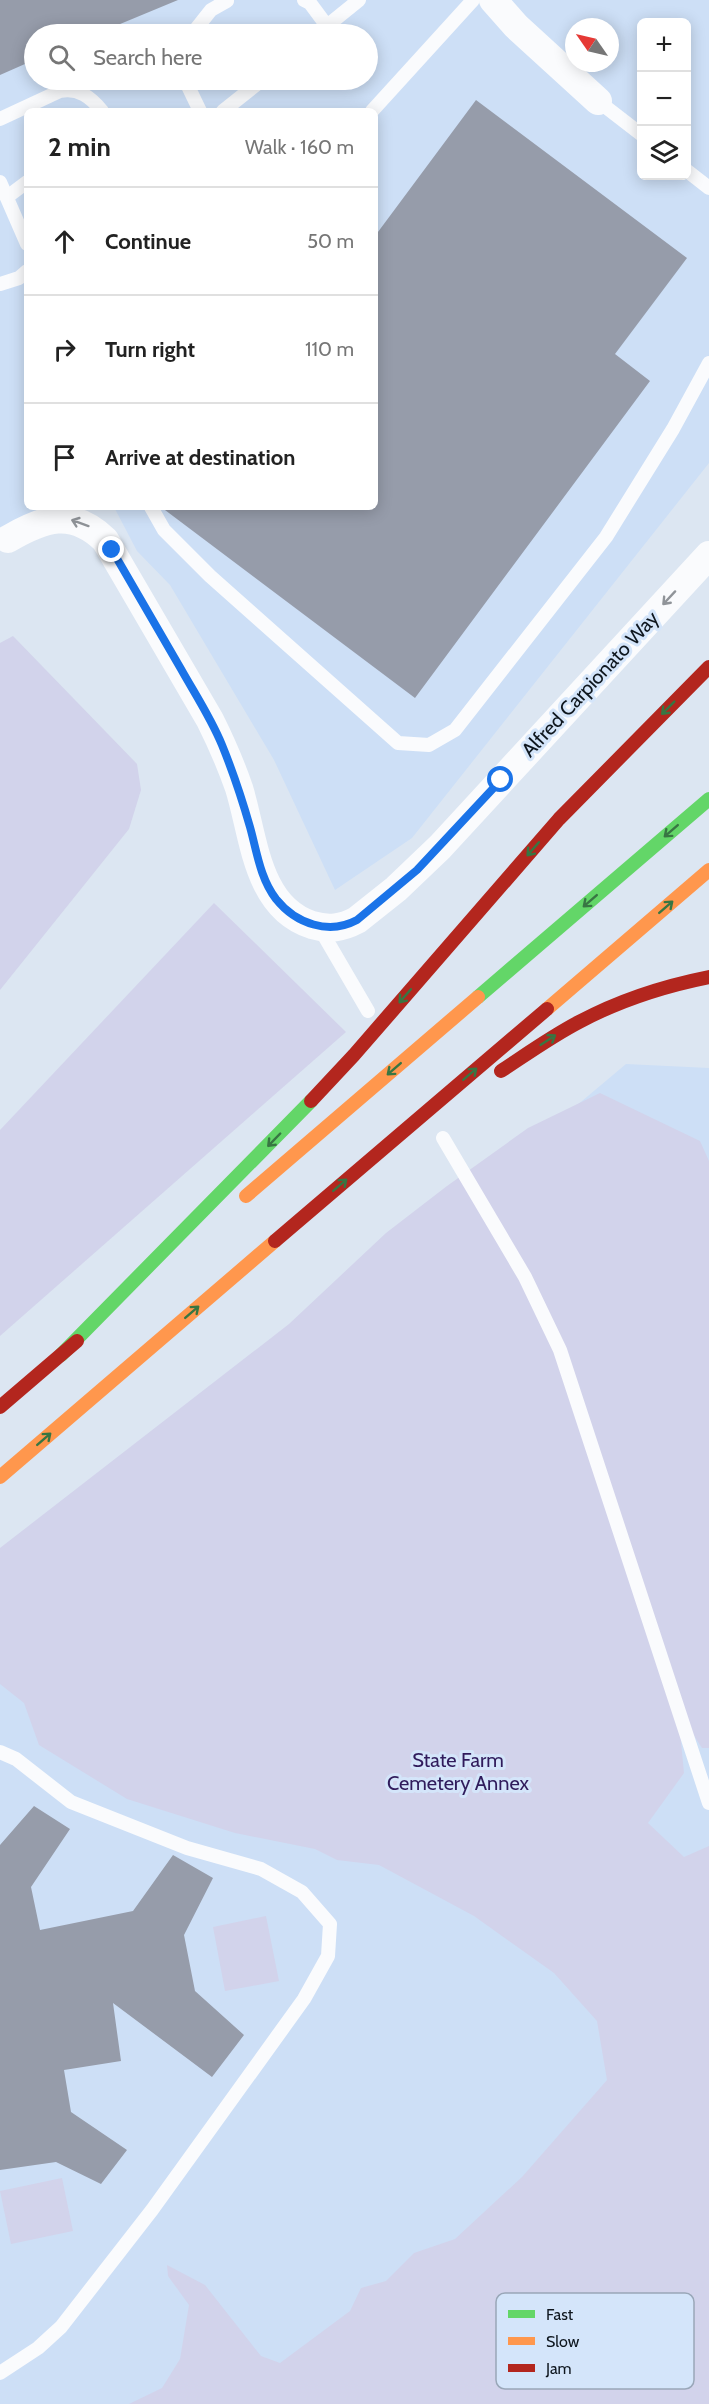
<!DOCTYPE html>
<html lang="en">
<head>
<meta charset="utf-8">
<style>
	:root { --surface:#fff; --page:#f6f6f6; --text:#222; --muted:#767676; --line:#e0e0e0 }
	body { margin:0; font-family:Cabin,sans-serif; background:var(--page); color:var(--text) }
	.controls { position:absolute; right:18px; top:18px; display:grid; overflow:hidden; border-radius:9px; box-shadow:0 3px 15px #0003 }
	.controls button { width:54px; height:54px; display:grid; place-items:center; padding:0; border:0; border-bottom:2px solid var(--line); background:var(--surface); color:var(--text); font:30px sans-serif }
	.compass { position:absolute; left:565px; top:18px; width:54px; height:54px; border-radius:50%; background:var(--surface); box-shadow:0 3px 15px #0003; rotate:304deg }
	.stop { position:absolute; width:18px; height:18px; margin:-14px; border:4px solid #1a73e8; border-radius:50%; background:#fff }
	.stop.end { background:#1a73e8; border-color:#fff; box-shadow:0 2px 6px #0008 }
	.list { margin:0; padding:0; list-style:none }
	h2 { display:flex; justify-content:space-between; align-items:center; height:78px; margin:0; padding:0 24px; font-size:26px }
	h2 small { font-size:20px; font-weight:400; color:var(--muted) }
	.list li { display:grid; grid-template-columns:39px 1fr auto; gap:18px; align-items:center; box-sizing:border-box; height:108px; padding:0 24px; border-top:2px solid var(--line) }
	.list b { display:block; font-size:22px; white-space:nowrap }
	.list em { font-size:20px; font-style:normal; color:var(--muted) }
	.icon { flex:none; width:33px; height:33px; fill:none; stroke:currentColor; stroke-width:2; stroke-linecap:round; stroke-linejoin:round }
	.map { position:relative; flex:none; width:709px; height:2404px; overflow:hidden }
	.search { position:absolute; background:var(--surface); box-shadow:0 3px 15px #0003; left:24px; top:24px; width:354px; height:66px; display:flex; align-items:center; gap:15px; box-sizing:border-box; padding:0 21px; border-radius:33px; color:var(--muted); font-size:22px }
	.panel { position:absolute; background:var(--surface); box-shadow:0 3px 15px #0003; left:24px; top:108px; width:354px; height:402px; border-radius:9px }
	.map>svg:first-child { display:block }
	.built { fill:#cddff6; fill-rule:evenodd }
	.green { fill:#d2d3eb }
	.building { fill:#969caa }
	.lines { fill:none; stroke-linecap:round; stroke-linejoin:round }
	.lane { stroke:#fafbfd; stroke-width:14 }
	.street { stroke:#fafbfd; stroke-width:28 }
	.fast { stroke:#63d668; stroke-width:14 }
	.slow { stroke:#ff974d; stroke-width:14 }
	.jam { stroke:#b3261e; stroke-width:14 }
	.oneway { stroke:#909499 }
	.oneway2 { stroke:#387643 }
	.route { stroke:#1a73e8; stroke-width:8 }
	.labels { text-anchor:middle; stroke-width:6; stroke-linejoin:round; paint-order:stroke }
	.street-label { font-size:20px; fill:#0e161e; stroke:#d4e5fa }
	.park-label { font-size:20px; fill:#301c5c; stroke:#d4e5fa }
	.key { fill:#d4e5fa; stroke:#99a7b8; stroke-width:1.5 }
	.key-label { font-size:16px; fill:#0e161e }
</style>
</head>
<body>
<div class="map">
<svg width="709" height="2404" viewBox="0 0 709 2404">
	<rect width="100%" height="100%" fill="#dce6f2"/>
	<!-- built -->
	<g class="built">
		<path d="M 0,0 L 709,0 L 709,463 L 412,838 L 335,890 L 274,760 L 170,585 L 137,551 L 114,507 L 375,507 L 375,111 L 27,111 L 27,507 L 45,507 L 0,532 ZM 642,22 L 686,22 L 686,176 L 642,176 ZM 574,27 L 610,27 L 610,63 L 574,63 ZM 34,34 L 368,34 L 368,80 L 34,80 Z"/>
		<polygon points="626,1064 709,1068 709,2404 0,2404 0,1591"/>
	</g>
	<!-- green -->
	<g class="green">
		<polygon points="13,636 137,764 141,790 129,829 0,990 0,643"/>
		<polygon points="214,903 346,1032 0,1336 0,1130"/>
		<polygon points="600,1093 700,1141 709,1161 709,1748 702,1748 678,1711 684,1773 648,1823 684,1857 709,1846 709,2404 129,2404 162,2388 180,2359 189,2305 168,2276 167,2265 205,2285 261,2356 280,2363 350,2311 361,2288 386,2281 414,2253 455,2239 522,2177 607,2080 597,2021 554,1973 474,1916 379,1865 337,1860 315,1849 235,1833 127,1799 39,1745 24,1703 0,1684 0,1548 289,1324 386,1233 447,1186 528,1128"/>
		<polygon points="266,1916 279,1981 225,1991 213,1927"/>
		<polygon points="62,2178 73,2231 11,2244 0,2191"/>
	</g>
	<!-- building -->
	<g class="building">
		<polygon points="0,0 178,0 96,34 34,34 34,60 0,75"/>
		<polygon points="476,100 687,258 615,354 650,381 415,698 161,507 375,507 375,236"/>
		<polygon points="34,1806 70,1829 31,1887 40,1930 133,1911 173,1855 213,1878 184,1935 195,1991 244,2035 212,2077 113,2003 121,2061 64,2070 71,2112 127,2150 101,2184 56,2162 0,2170 0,1845"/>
	</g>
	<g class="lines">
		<!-- lane -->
		<g class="lane">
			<polyline points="304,0 310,3 327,26"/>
			<polyline points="192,34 211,10 227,1"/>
			<polyline points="317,34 359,0"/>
			<polyline points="185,80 200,111"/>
			<polyline points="598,101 642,135"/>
			<polyline points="223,111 262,80"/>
			<polyline points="372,111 473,0"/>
			<path d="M 0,119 L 60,91 C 78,87 91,97 102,111"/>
			<polyline points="686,170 709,188"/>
			<polyline points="0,182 27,244"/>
			<polyline points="7,197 27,182"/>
			<polyline points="0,284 19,278 27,271"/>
			<polyline points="151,507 164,530 210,576 398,743 429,745 455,730 606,537 673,429 709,363"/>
			<polyline points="319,927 368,1011"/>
			<polyline points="443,1138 525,1277 560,1350 709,1803"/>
			<polyline points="0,1752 16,1759 71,1802 187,1848 261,1869 302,1892 330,1924 328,1956 304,1999 152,2210 61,2327 38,2348 0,2373"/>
		</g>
		<!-- street -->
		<g class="street">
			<polyline points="493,0 516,26 598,101"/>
			<path d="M 8,539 C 44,518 72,508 105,540 L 210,720 C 221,742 231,765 239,788 C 254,836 256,907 312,925 C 329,930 342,928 357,920 L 396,889 L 440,847 L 709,555"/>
		</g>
		<!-- fast -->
		<g class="fast">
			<polyline points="478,997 709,799"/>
			<polyline points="61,1355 311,1101"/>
		</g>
		<!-- slow -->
		<g class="slow">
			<polyline points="547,1009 709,870"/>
			<polyline points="246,1196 478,997"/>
			<polyline points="0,1477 275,1241"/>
		</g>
		<!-- jam -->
		<g class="jam">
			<path d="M 501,1071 C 527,1054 552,1036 579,1022 C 620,1000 664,986 709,977"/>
			<polyline points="311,1101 354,1055 559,819 709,667"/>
			<polyline points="275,1241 547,1009"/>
			<polyline points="0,1407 77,1341"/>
		</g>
	</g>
	<!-- one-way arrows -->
	<defs><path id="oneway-shaft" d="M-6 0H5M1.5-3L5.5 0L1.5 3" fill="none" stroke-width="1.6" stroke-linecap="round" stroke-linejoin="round" transform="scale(1.5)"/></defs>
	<g class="oneway">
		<use href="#oneway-shaft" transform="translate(80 523) rotate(-160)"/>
		<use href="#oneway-shaft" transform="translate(669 598) rotate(133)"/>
	</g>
	<g class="oneway2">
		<use href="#oneway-shaft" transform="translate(668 708) rotate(135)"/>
		<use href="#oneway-shaft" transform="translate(671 831) rotate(139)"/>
		<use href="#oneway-shaft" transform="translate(533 849) rotate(131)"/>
		<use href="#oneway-shaft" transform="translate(590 901) rotate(139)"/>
		<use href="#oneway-shaft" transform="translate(666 907) rotate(-41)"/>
		<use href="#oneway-shaft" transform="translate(405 996) rotate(131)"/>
		<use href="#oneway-shaft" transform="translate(548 1040) rotate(-33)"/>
		<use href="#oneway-shaft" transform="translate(394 1069) rotate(139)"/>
		<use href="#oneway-shaft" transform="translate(470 1074) rotate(-41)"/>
		<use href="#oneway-shaft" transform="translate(274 1140) rotate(134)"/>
		<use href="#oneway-shaft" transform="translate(340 1185) rotate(-41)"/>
		<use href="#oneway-shaft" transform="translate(192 1312) rotate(-41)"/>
		<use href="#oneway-shaft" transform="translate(44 1439) rotate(-41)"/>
	</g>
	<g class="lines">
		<!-- route -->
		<path class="route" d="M 112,550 C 135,590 158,629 181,669 C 195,694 211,718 222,745 C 233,772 242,799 250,827 C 257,852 260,878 276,899 C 296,924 329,935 357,920 L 417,870 L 501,780"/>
	</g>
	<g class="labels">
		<!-- street labels -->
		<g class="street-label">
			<text transform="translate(590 684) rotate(-47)" y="7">Alfred Carpionato Way</text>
		</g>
		<!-- park labels -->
		<g class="park-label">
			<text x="458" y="1767">State Farm<tspan x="458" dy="23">Cemetery Annex</tspan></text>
		</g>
	</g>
	<!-- legend -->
	<rect x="496" y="2293" width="198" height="96" rx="9" class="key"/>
	<rect x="508" y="2310" width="27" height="8" fill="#63d668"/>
	<rect x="508" y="2337" width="27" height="8" fill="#ff974d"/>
	<rect x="508" y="2364" width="27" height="8" fill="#b3261e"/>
	<g class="key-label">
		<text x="546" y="2320">Fast</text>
		<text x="546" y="2347">Slow</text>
		<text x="546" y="2374">Jam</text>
	</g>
</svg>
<div class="controls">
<button>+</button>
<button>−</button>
<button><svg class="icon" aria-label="layers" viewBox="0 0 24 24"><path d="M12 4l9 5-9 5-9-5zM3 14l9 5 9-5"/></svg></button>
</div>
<svg class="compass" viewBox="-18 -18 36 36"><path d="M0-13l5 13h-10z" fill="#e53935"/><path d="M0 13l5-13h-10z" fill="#767676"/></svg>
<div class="stop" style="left:501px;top:780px"></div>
<div class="stop end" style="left:112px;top:550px"></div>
<div class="search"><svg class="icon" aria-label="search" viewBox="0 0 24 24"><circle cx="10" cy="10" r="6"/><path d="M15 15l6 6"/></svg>Search here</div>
<section class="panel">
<h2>2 min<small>Walk · 160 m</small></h2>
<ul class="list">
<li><svg class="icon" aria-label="ahead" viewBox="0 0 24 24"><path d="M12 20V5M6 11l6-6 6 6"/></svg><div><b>Continue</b></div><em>50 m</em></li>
<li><svg class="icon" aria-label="right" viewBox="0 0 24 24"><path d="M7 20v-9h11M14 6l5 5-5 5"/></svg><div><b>Turn right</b></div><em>110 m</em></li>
<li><svg class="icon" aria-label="arrive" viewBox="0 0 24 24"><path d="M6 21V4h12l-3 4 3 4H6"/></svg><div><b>Arrive at destination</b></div></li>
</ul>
</section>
</div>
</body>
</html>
